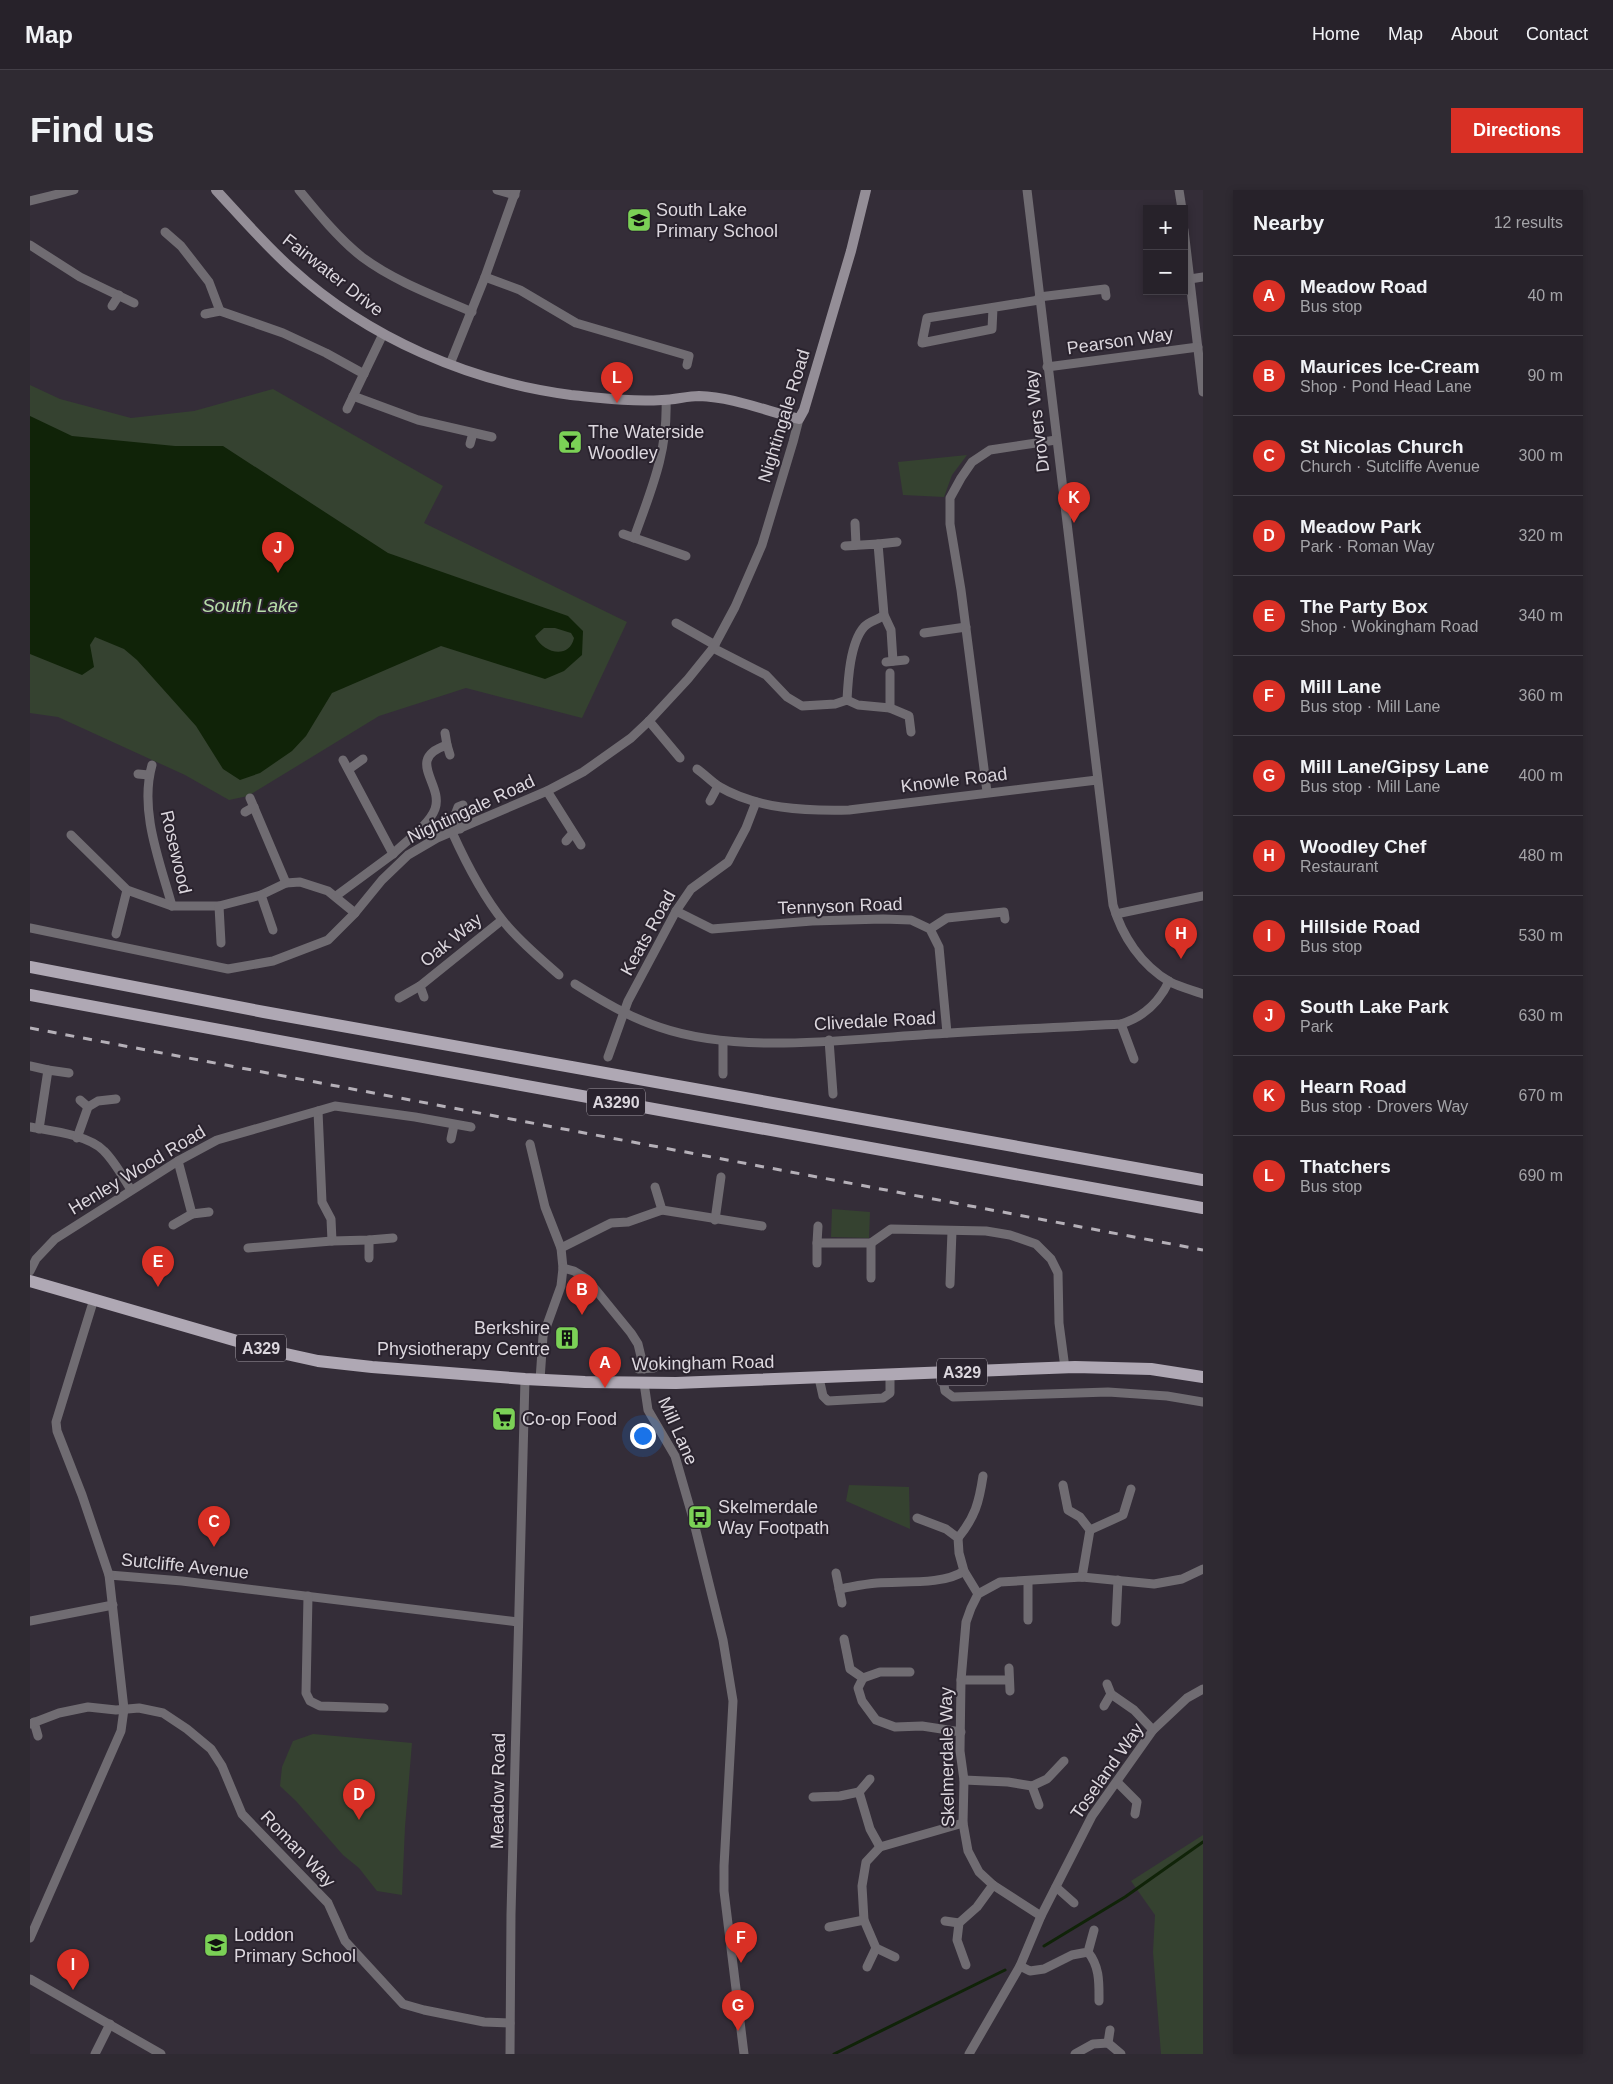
<!DOCTYPE html>
<html lang="en">
<head>
<meta charset="utf-8">
<style>
	:root { --surface:#27222a; --page:#2f2a32; --text:#f1f3f6; --muted:#a4a4a8; --line:#433f47; --accent:#d93025 }
	body { margin:0; font-family:Helvetica,sans-serif; background:var(--page); color:var(--text) }
	.controls { position:absolute; right:15px; top:15px; display:grid; overflow:hidden; border-radius:0px; box-shadow:0 2px 8px #0003 }
	.controls button { width:45px; height:45px; display:grid; place-items:center; padding:0; border:0; border-bottom:1px solid var(--line); background:var(--surface); color:var(--text); font:25px sans-serif }
	.you { position:absolute; left:612px; top:1245px; width:18px; height:18px; margin:-12px; border:4px solid #fff; border-radius:50%; background:#1a73e8; box-shadow:0 0 0 8px #1a73e833 }
	.badge { display:grid; place-items:center; width:32px; height:32px; border-radius:50%; background:var(--accent); color:#fff; font-size:16px; font-weight:700 }
	.pin { position:absolute; translate:-50% -41px; filter:drop-shadow(0 1px 2px #0008) }
	.pin::after { content:''; position:absolute; top:26px; width:18px; height:15px; background:inherit; clip-path:polygon(0 0,100% 0,50% 100%) }
	.list { margin:0; padding:0; list-style:none }
	h2 { display:flex; justify-content:space-between; align-items:center; height:65px; margin:0; padding:0 20px; font-size:21px }
	h2 small { font-size:16px; font-weight:400; color:var(--muted) }
	.list li { display:grid; grid-template-columns:32px 1fr auto; gap:15px; align-items:center; box-sizing:border-box; height:80px; padding:0 20px; border-top:1px solid var(--line) }
	.list b { display:block; font-size:19px; white-space:nowrap }
	.list p { margin:0; font-size:16px; white-space:nowrap; color:var(--muted) }
	.list em { font-size:16px; font-style:normal; color:var(--muted) }
	.map { position:relative; flex:none; width:1173px; height:1864px; overflow:hidden; border-radius:0px }
	header { display:flex; align-items:center; gap:30px; box-sizing:border-box; height:70px; padding:0 25px; background:var(--surface); border-bottom:1px solid var(--line) }
	header strong { font-size:24px }
	nav { display:flex; gap:28px; margin-inline-start:auto; font-size:18px }
	.intro { display:flex; align-items:center; justify-content:space-between; box-sizing:border-box; height:120px; padding:0 30px }
	h1 { margin:0; font-size:35px }
	.button { padding:12px 22px; border-radius:0px; background:var(--accent); color:#fff; font-size:18px; font-weight:700 }
	main { display:flex; gap:30px; padding:0 30px }
	aside { flex:1; background:var(--surface); border-radius:0px; box-shadow:0 2px 8px #0003 }
	.map>svg:first-child { display:block }
	.green { fill:#354230 }
	.water { fill:#102308; fill-rule:evenodd }
	.lines { fill:none; stroke-linecap:round; stroke-linejoin:round }
	.stream { stroke:#102308; stroke-width:3 }
	.street { stroke:#706c72; stroke-width:9 }
	.secondary { stroke:#948e97; stroke-width:10 }
	.primary { stroke:#afa8b4; stroke-width:12 }
	.rail { stroke:#b5b0b8; stroke-width:3; stroke-dasharray:9 9; stroke-linecap:butt }
	.labels { text-anchor:middle; stroke-width:4; stroke-linejoin:round; paint-order:stroke }
	.shield { fill:#2a232e; stroke:#a7a1a9; stroke-width:1 }
	.shield-label { font-size:16px; font-weight:bold; fill:#dcd7de }
	.poi-label { font-size:18px; fill:#dcd7de; stroke:#2a232e; text-anchor:start }
	.street-label { font-size:18px; fill:#dcd7de; stroke:#2a232e }
	.water-label { font-size:19px; font-style:italic; fill:#b7dea9; stroke:#2a232e }
</style>
</head>
<body>
<header>
<strong>Map</strong>
<nav><a>Home</a><a>Map</a><a>About</a><a>Contact</a></nav>
</header>
<div class="intro"><h1>Find us</h1><a class="button">Directions</a></div>
<main>
<div class="map">
<svg width="1173" height="1864" viewBox="0 0 1173 1864">
	<rect width="100%" height="100%" fill="#342d38"/>
	<!-- green -->
	<g class="green">
		<polygon points="0,195 30,209 101,228 164,221 243,199 413,296 394,333 597,432 552,528 436,498 349,526 218,606 199,610 155,585 28,527 0,523"/>
		<polygon points="937,265 922,285 914,307 873,305 868,272"/>
		<polygon points="802,1019 840,1022 839,1048 801,1047"/>
		<polygon points="819,1295 879,1297 880,1339 816,1311"/>
		<polygon points="283,1544 382,1553 375,1637 372,1705 347,1701 329,1678 313,1665 266,1611 250,1596 252,1577 263,1551"/>
		<polygon points="1173,1645 1173,1864 1131,1864 1123,1762 1125,1725 1101,1691"/>
	</g>
	<!-- water -->
	<path class="water" d="M 0,226 L 42,246 L 145,256 L 193,256 L 358,363 L 538,426 L 553,441 L 552,465 L 534,481 L 515,489 L 411,456 L 302,503 L 276,546 L 262,561 L 230,583 L 210,590 L 193,579 L 166,536 L 107,470 L 94,459 L 65,447 L 60,455 L 64,477 L 52,485 L 0,464 ZM 514,438 L 525,438 L 541,443 L 544,448 C 539,470 513,463 505,446 Z"/>
	<g class="lines">
		<!-- stream -->
		<g class="stream">
			<polyline points="1014,1756 1095,1707 1173,1652"/>
			<polyline points="804,1864 975,1780"/>
		</g>
		<!-- street -->
		<g class="street">
			<path d="M 269,0 C 287,22 309,49 332,67 C 364,91 405,106 442,122"/>
			<polyline points="467,0 485,5"/>
			<path d="M 997,0 L 1083,715 C 1092,746 1111,775 1140,792 C 1150,797 1162,800 1173,804"/>
			<polyline points="1149,0 1152,19"/>
			<polyline points="0,11 44,0"/>
			<polyline points="1154,40 1173,202"/>
			<polyline points="135,42 151,56 179,92 190,121"/>
			<polyline points="0,55 50,87 104,113"/>
			<polyline points="455,87 490,100 546,133 659,166 657,175"/>
			<polyline points="1160,89 1173,87"/>
			<polyline points="1009,107 1075,99 1076,106"/>
			<polyline points="82,116 89,105"/>
			<polyline points="963,118 962,139 892,153 897,128 1009,110"/>
			<polyline points="175,124 190,121 253,143 296,163 334,184"/>
			<polyline points="420,174 455,87 486,0"/>
			<polyline points="1017,177 1168,157"/>
			<polyline points="323,206 388,230 462,247"/>
			<polyline points="317,219 353,144"/>
			<polyline points="440,254 443,243"/>
			<polyline points="825,333 826,355"/>
			<polyline points="593,344 656,366"/>
			<path d="M 604,348 C 621,300 638,262 636,210"/>
			<polyline points="848,354 867,352"/>
			<polyline points="815,356 848,354 854,425 861,440 863,471"/>
			<polyline points="646,433 685,455"/>
			<polyline points="894,443 936,437"/>
			<polyline points="683,458 736,485 757,507 772,516 805,514 817,510 828,515 860,518 879,526 881,542"/>
			<polyline points="856,472 875,470"/>
			<polyline points="860,483 860,518"/>
			<path d="M 817,510 C 818,490 820,453 834,437 C 839,431 848,430 854,425"/>
			<polyline points="619,531 650,568"/>
			<polyline points="415,543 417,555"/>
			<path d="M 122,575 C 109,621 130,672 142,716"/>
			<polyline points="319,579 333,569"/>
			<path d="M 667,579 C 674,584 681,591 688,596 C 727,619 774,621 819,620 L 1067,590"/>
			<polyline points="108,584 119,585"/>
			<polyline points="517,601 551,655"/>
			<polyline points="957,602 931,400 920,334 920,308 931,288 942,272 960,260 1026,250"/>
			<polyline points="220,608 256,693"/>
			<polyline points="680,611 688,596"/>
			<polyline points="215,622 224,617"/>
			<polyline points="430,639 425,625 428,617 433,615"/>
			<path d="M 422,642 C 436,673 452,705 474,732 C 490,752 510,768 529,785"/>
			<polyline points="41,645 97,700 142,716 189,716 231,705 256,693 270,692 298,701 325,723"/>
			<polyline points="536,651 543,643"/>
			<path d="M 363,664 C 375,652 399,635 405,619 C 414,594 374,569 417,555 L 420,565"/>
			<polyline points="231,705 243,740"/>
			<polyline points="306,706 363,664 313,570"/>
			<polyline points="189,716 191,753"/>
			<polyline points="646,721 682,739 782,731 853,729 881,730 900,739 909,757 917,843"/>
			<polyline points="1086,724 1173,706"/>
			<polyline points="0,738 198,779 243,771 298,750 325,723 352,690 378,665 407,648 517,601 553,582 601,548 619,531 658,489 683,458 705,417 732,355 763,252 769,229"/>
			<polyline points="900,739 917,728 974,722 975,729"/>
			<polyline points="86,744 97,700"/>
			<path d="M 545,794 C 572,811 599,827 629,837 C 707,864 809,850 890,845 C 957,840 1024,838 1091,834 C 1113,827 1129,813 1139,791"/>
			<polyline points="394,807 390,796 472,730"/>
			<polyline points="369,808 390,796"/>
			<polyline points="1091,834 1104,869"/>
			<polyline points="799,850 803,904"/>
			<polyline points="578,867 598,811 646,721 661,699 698,672 716,638 726,612"/>
			<polyline points="0,876 18,880"/>
			<polyline points="693,884 693,851"/>
			<polyline points="50,910 58,917"/>
			<polyline points="288,921 292,1012 301,1029 302,1051 339,1050 363,1048"/>
			<path d="M 0,937 C 22,941 59,945 74,961 C 85,972 93,987 101,1000"/>
			<polyline points="9,939 18,880 39,883"/>
			<polyline points="47,948 58,917 68,911 86,909"/>
			<polyline points="421,949 424,935"/>
			<polyline points="500,954 515,1017 531,1058 533,1078 531,1096 513,1146 510,1190"/>
			<polyline points="148,971 162,1024 179,1022"/>
			<polyline points="625,997 632,1020"/>
			<polyline points="685,1030 691,987"/>
			<polyline points="143,1035 162,1024"/>
			<polyline points="788,1036 787,1053 841,1053 861,1039 956,1041 980,1045 1006,1054 1021,1069 1028,1083 1029,1133 1035,1178"/>
			<polyline points="339,1050 339,1068"/>
			<polyline points="841,1053 841,1088"/>
			<polyline points="218,1058 302,1051"/>
			<polyline points="531,1058 581,1033 598,1032 632,1020 732,1036"/>
			<polyline points="787,1073 787,1053"/>
			<polyline points="533,1078 544,1081 557,1089 601,1143 608,1154 614,1179"/>
			<polyline points="0,1081 6,1069 25,1049 148,971 187,950 305,916 385,927 441,937"/>
			<polyline points="920,1094 922,1041"/>
			<polyline points="608,1179 624,1178"/>
			<polyline points="912,1183 915,1201 923,1207 1078,1202 1137,1206 1173,1212"/>
			<polyline points="789,1188 793,1206 798,1211 853,1208 860,1203 860,1185"/>
			<polyline points="614,1193 618,1220 645,1266 662,1325 693,1450 703,1511 694,1676 694,1701 714,1864"/>
			<polyline points="1033,1295 1038,1320 1050,1327 1060,1340 1052,1387"/>
			<polyline points="887,1328 916,1339 928,1348 929,1363 934,1381 948,1404"/>
			<polyline points="1060,1340 1093,1325 1101,1299"/>
			<path d="M 928,1348 C 945,1327 949,1313 953,1286"/>
			<polyline points="806,1383 812,1413"/>
			<polyline points="79,1385 152,1391 488,1432"/>
			<polyline points="998,1391 998,1430"/>
			<path d="M 809,1399 C 821,1397 834,1394 847,1393 C 872,1391 914,1395 934,1381"/>
			<polyline points="278,1406 276,1503 280,1511 290,1516 354,1518"/>
			<polyline points="0,1431 83,1415"/>
			<polyline points="1086,1432 1088,1390"/>
			<polyline points="814,1449 820,1479 833,1488 828,1498 832,1511 846,1530 865,1537 892,1536 931,1542"/>
			<polyline points="979,1478 980,1501"/>
			<polyline points="833,1488 850,1482 880,1482"/>
			<polyline points="931,1490 979,1490"/>
			<polyline points="1077,1494 1081,1504 1104,1520 1123,1540"/>
			<polyline points="1074,1516 1081,1504"/>
			<polyline points="4,1532 8,1546"/>
			<polyline points="0,1534 29,1523 58,1517 86,1520 109,1518 133,1523 157,1539 181,1559 192,1576 212,1624 298,1713 315,1751 373,1814 394,1820 454,1832 480,1833"/>
			<polyline points="840,1589 829,1602 840,1639 850,1657"/>
			<polyline points="934,1590 978,1592 1002,1596 1017,1589 1034,1571"/>
			<polyline points="1087,1592 1107,1612 1105,1624"/>
			<polyline points="1002,1596 1009,1615"/>
			<polyline points="783,1607 810,1606 829,1602"/>
			<polyline points="1026,1697 1044,1713"/>
			<polyline points="1011,1726 963,1695 949,1682 938,1661 933,1633 934,1590 930,1561 931,1490 936,1432 941,1418 948,1404 970,1392 1052,1387 1124,1394 1152,1389 1173,1379"/>
			<polyline points="915,1731 929,1733"/>
			<polyline points="799,1737 834,1730"/>
			<polyline points="0,1748 91,1541 94,1519 79,1385 52,1305 27,1241 26,1232 64,1109"/>
			<path d="M 1058,1762 C 1070,1777 1069,1793 1069,1811"/>
			<polyline points="865,1767 846,1758 834,1730 832,1696 836,1672 850,1657 933,1633"/>
			<polyline points="936,1775 927,1750 929,1733 947,1717 963,1695"/>
			<polyline points="990,1776 1000,1781 1014,1779 1042,1765 1058,1762 1064,1740"/>
			<polyline points="837,1777 846,1758"/>
			<polyline points="0,1789 131,1864"/>
			<polyline points="1078,1853 1080,1840"/>
			<polyline points="65,1864 80,1834"/>
			<polyline points="480,1864 481,1724 495,1189"/>
			<polyline points="939,1864 990,1776 1011,1726 1062,1626 1123,1540 1157,1508 1173,1499"/>
			<polyline points="1045,1864 1063,1854 1078,1853 1091,1864"/>
		</g>
		<!-- secondary -->
		<path class="secondary" d="M 186,0 C 211,27 235,55 262,79 C 338,148 440,192 541,205 C 571,208 602,212 632,210 C 644,210 657,206 669,206 C 703,207 736,221 769,229 L 774,220 L 821,61 L 836,0"/>
		<!-- primary -->
		<g class="primary">
			<polyline points="0,777 234,822 1173,990"/>
			<polyline points="0,805 325,865 1173,1018"/>
			<polyline points="0,1091 238,1160 288,1171 342,1177 495,1189 555,1192 646,1193 1045,1177 1121,1179 1173,1187"/>
		</g>
		<!-- rail -->
		<polyline class="rail" points="0,838 1173,1060"/>
	</g>
	<!-- icons -->
	<defs>
		<symbol id="school-square" viewBox="-11 -11 22 22"><rect x="-9" y="-9" width="18" height="18" rx="4" fill="#7bd156" stroke="#2a232e"/><path d="M0-5L7-2L0 1L-7-2ZM-4 1L0 2.5L4 1V4Q0 6-4 4Z" fill="#111"/></symbol>
		<symbol id="bar-square" viewBox="-11 -11 22 22"><rect x="-9" y="-9" width="18" height="18" rx="4" fill="#7bd156" stroke="#2a232e"/><path d="M-6-5H6L.8 .8V4.5H3.5V6h-7V4.5H-.8V.8Z" fill="#111"/></symbol>
		<symbol id="building-square" viewBox="-11 -11 22 22"><rect x="-9" y="-9" width="18" height="18" rx="4" fill="#7bd156" stroke="#2a232e"/><path d="M-4-6H4V6H1V3H-1V6H-4ZM-2.5-4.3h1.7v1.8h-1.7ZM.8-4.3h1.7v1.8H.8ZM-2.5-1h1.7V.8h-1.7ZM.8-1h1.7V.8H.8Z" fill="#111"/></symbol>
		<symbol id="supermarket-square" viewBox="-11 -11 22 22"><rect x="-9" y="-9" width="18" height="18" rx="4" fill="#7bd156" stroke="#2a232e"/><path d="M-6-5.5h2.5l.6 2H6L4.5 2H-2.5L-4.4-4H-6ZM-1.5 3.2a1.3 1.3 0 1 0 .1 0ZM3 3.2a1.3 1.3 0 1 0 .1 0Z" fill="#111"/></symbol>
		<symbol id="bus-square" viewBox="-11 -11 22 22"><rect x="-9" y="-9" width="18" height="18" rx="4" fill="#7bd156" stroke="#2a232e"/><path d="M-5-6H5V4H4V6H2V4H-2V6H-4V4H-5ZM-3.5-4V0h7V-4ZM-3.5 1.2v1.5H-2V1.2ZM2 1.2v1.5H3.5V1.2Z" fill="#111"/></symbol>
	</defs>
	<g fill-rule="evenodd">
		<use href="#school-square" x="595" y="16" width="28" height="28"/>
		<use href="#bar-square" x="526" y="238" width="28" height="28"/>
		<use href="#building-square" x="523" y="1134" width="28" height="28"/>
		<use href="#supermarket-square" x="460" y="1215" width="28" height="28"/>
		<use href="#bus-square" x="656" y="1313" width="28" height="28"/>
		<use href="#school-square" x="172" y="1741" width="28" height="28"/>
	</g>
	<g class="labels">
		<!-- shield labels -->
		<g class="shield">
			<rect x="557" y="898.5" width="58" height="27" rx="4"/>
			<rect x="206" y="1144.5" width="50" height="27" rx="4"/>
			<rect x="907" y="1168.5" width="50" height="27" rx="4"/>
		</g>
		<g class="shield-label">
			<text x="586" y="918">A3290</text>
			<text x="231" y="1164">A329</text>
			<text x="932" y="1188">A329</text>
		</g>
		<!-- poi labels -->
		<g class="poi-label">
			<text x="626" y="26">South Lake<tspan x="626" dy="21">Primary School</tspan></text>
			<text x="558" y="248">The Waterside<tspan x="558" dy="21">Woodley</tspan></text>
			<text x="520" y="1144" text-anchor="end">Berkshire<tspan x="520" dy="21">Physiotherapy Centre</tspan></text>
			<text x="492" y="1235">Co-op Food</text>
			<text x="688" y="1323">Skelmerdale<tspan x="688" dy="21">Way Footpath</tspan></text>
			<text x="204" y="1751">Loddon<tspan x="204" dy="21">Primary School</tspan></text>
		</g>
		<!-- street labels -->
		<g class="street-label">
			<text transform="translate(303 85) rotate(38)" y="6">Fairwater Drive</text>
			<text transform="translate(1090 151) rotate(-8)" y="6">Pearson Way</text>
			<text transform="translate(754 226) rotate(-73)" y="6">Nightingale Road</text>
			<text transform="translate(1007 231) rotate(-97)" y="6">Drovers Way</text>
			<text transform="translate(924 590) rotate(-7)" y="6">Knowle Road</text>
			<text transform="translate(441 619) rotate(-25)" y="6">Nightingale Road</text>
			<text transform="translate(146 662) rotate(77)" y="6">Rosewood</text>
			<text transform="translate(810 716) rotate(-2)" y="6">Tennyson Road</text>
			<text transform="translate(618 743) rotate(-61)" y="6">Keats Road</text>
			<text transform="translate(421 750) rotate(-39)" y="6">Oak Way</text>
			<text transform="translate(845 831) rotate(-3)" y="6">Clivedale Road</text>
			<text transform="translate(107 980) rotate(-31)" y="6">Henley Wood Road</text>
			<text transform="translate(673 1173) rotate(-1)" y="6">Wokingham Road</text>
			<text transform="translate(648 1241) rotate(66)" y="6">Mill Lane</text>
			<text transform="translate(155 1376) rotate(6)" y="6">Sutcliffe Avenue</text>
			<text transform="translate(917 1567) rotate(-91)" y="6">Skelmerdale Way</text>
			<text transform="translate(1077 1581) rotate(-55)" y="6">Toseland Way</text>
			<text transform="translate(468 1601) rotate(-89)" y="6">Meadow Road</text>
			<text transform="translate(268 1659) rotate(46)" y="6">Roman Way</text>
		</g>
		<!-- water labels -->
		<g class="water-label">
			<text x="220" y="422">South Lake</text>
		</g>
	</g>
</svg>
<div class="controls">
<button>+</button>
<button>−</button>
</div>
<div class="you"></div>
<div class="pin badge" style="left:575px;top:1198px">A</div>
<div class="pin badge" style="left:552px;top:1125px">B</div>
<div class="pin badge" style="left:184px;top:1357px">C</div>
<div class="pin badge" style="left:329px;top:1630px">D</div>
<div class="pin badge" style="left:128px;top:1097px">E</div>
<div class="pin badge" style="left:711px;top:1773px">F</div>
<div class="pin badge" style="left:708px;top:1841px">G</div>
<div class="pin badge" style="left:1151px;top:769px">H</div>
<div class="pin badge" style="left:43px;top:1800px">I</div>
<div class="pin badge" style="left:248px;top:383px">J</div>
<div class="pin badge" style="left:1044px;top:333px">K</div>
<div class="pin badge" style="left:587px;top:213px">L</div>
</div>
<aside>
<h2>Nearby<small>12 results</small></h2>
<ul class="list">
<li><span class="badge">A</span><div><b>Meadow Road</b><p>Bus stop</p></div><em>40 m</em></li>
<li><span class="badge">B</span><div><b>Maurices Ice-Cream</b><p>Shop · Pond Head Lane</p></div><em>90 m</em></li>
<li><span class="badge">C</span><div><b>St Nicolas Church</b><p>Church · Sutcliffe Avenue</p></div><em>300 m</em></li>
<li><span class="badge">D</span><div><b>Meadow Park</b><p>Park · Roman Way</p></div><em>320 m</em></li>
<li><span class="badge">E</span><div><b>The Party Box</b><p>Shop · Wokingham Road</p></div><em>340 m</em></li>
<li><span class="badge">F</span><div><b>Mill Lane</b><p>Bus stop · Mill Lane</p></div><em>360 m</em></li>
<li><span class="badge">G</span><div><b>Mill Lane/Gipsy Lane</b><p>Bus stop · Mill Lane</p></div><em>400 m</em></li>
<li><span class="badge">H</span><div><b>Woodley Chef</b><p>Restaurant</p></div><em>480 m</em></li>
<li><span class="badge">I</span><div><b>Hillside Road</b><p>Bus stop</p></div><em>530 m</em></li>
<li><span class="badge">J</span><div><b>South Lake Park</b><p>Park</p></div><em>630 m</em></li>
<li><span class="badge">K</span><div><b>Hearn Road</b><p>Bus stop · Drovers Way</p></div><em>670 m</em></li>
<li><span class="badge">L</span><div><b>Thatchers</b><p>Bus stop</p></div><em>690 m</em></li>
</ul>
</aside>
</main>
</body>
</html>
